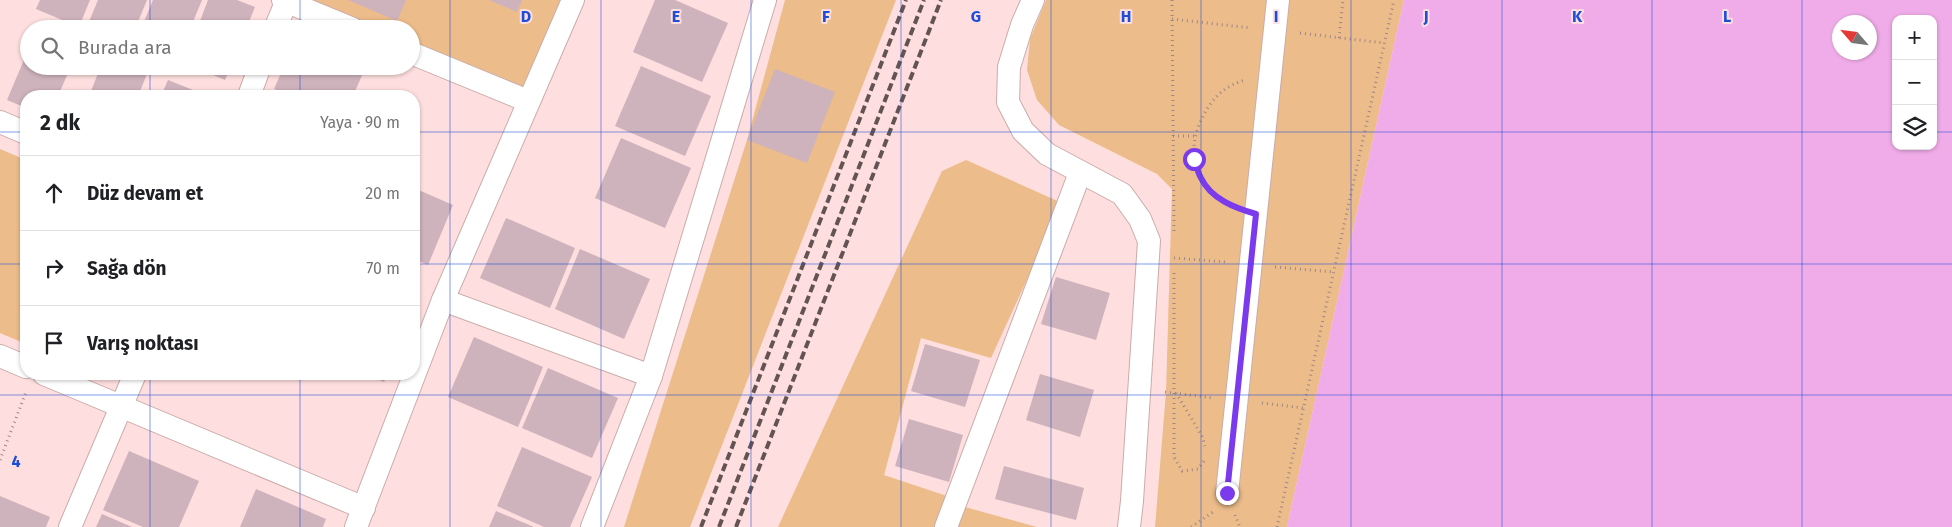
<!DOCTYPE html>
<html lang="tr">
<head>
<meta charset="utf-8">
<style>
	:root { --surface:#fff; --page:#f2f2f2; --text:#202124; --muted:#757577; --line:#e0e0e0 }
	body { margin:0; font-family:"Fira Sans",sans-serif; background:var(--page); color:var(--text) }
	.controls { position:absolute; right:15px; top:15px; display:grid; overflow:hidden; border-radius:10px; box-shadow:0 1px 4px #0004 }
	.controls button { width:45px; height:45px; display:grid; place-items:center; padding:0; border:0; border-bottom:1px solid var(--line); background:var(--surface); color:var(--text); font:25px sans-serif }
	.compass { position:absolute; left:1832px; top:15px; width:45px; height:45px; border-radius:50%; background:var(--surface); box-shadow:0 1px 4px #0004; rotate:298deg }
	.stop { position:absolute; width:15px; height:15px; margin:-11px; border:4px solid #7c3aed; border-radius:50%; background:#fff }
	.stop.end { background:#7c3aed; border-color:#fff; box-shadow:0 1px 5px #0008 }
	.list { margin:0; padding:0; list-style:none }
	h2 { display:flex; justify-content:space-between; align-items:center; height:65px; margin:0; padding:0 20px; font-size:21px }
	h2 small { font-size:16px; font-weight:400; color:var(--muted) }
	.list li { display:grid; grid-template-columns:32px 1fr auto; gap:15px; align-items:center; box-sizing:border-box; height:75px; padding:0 20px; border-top:1px solid var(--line) }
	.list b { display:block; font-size:19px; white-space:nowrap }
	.list em { font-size:16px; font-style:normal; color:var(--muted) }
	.icon { flex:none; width:28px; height:28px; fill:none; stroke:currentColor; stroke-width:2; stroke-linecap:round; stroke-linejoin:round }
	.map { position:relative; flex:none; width:1952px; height:527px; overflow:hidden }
	.search { position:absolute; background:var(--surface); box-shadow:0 1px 4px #0004; left:20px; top:20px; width:400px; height:55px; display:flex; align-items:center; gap:12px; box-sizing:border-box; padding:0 18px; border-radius:28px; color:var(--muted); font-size:19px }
	.panel { position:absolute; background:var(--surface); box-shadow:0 1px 4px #0004; left:20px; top:90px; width:400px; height:290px; border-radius:20px }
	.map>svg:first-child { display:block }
	.green { fill:#ecbc8a }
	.water { fill:#f0ace9; fill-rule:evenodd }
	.building { fill:#ceb2bc }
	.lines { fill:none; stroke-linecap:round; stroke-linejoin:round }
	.street-casing { stroke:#caacab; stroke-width:24 }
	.path { stroke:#9d8787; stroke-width:3; stroke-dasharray:1 4; stroke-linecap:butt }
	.street { stroke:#fff; stroke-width:22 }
	.rail { stroke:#635352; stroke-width:4; stroke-dasharray:8 4; stroke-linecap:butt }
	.route { stroke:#7c3aed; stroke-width:6 }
	.grid { fill:none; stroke:#1d4ed8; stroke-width:1; stroke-opacity:0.55 }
	.grid-label { font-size:16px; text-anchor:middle; font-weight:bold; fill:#1d4ed8; stroke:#fedede; stroke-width:4; stroke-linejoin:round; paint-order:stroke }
</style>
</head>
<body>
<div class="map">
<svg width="1952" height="527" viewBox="0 0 1952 527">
	<rect width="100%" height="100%" fill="#fedede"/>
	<!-- green -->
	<g class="green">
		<polygon points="283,0 573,0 528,101 411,53 411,29 353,29"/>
		<polygon points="785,0 896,0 690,527 624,527 747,140"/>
		<polygon points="1046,0 1404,0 1287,527 1155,527 1166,392 1172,189 1157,174 1059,125 1037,100 1027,70 1030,39"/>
		<polygon points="0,149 26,160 26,344 0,333"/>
		<polygon points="966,160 1062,203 991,358 921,338 884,475 950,497 937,527 778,527 942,171"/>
		<polygon points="965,507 1037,527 957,527"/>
	</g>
	<!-- water -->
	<path class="water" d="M 1404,0 L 1952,0 L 1952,527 L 1287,527 ZM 1896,19 L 1933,19 L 1933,146 L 1896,146 ZM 1840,22 L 1870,22 L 1870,52 L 1840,52 Z"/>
	<!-- building -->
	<g class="building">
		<polygon points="40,0 90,0 79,27 36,9"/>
		<polygon points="98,0 147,0 135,29 86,29"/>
		<polygon points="153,0 202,0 190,29 141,29"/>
		<polygon points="208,0 237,0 255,7 246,29 197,29"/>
		<polygon points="348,0 406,0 397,21"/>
		<polygon points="489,0 522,0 517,12"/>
		<polygon points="655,0 675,0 728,23 702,82 633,52"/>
		<polygon points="29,48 29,66 71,66 58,96 26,96 26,108 7,100"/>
		<polygon points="101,66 129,66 147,74 138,96 89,96"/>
		<polygon points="191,66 231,66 225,80"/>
		<polygon points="284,66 366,66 353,96 291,96 274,89"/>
		<polygon points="641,66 711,96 685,156 615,126"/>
		<polygon points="775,69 835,92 807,163 747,140"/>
		<polygon points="168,80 208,96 161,96"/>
		<polygon points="621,138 691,168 665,228 595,198"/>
		<polygon points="414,188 453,205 428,265 414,259"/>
		<polygon points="506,218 575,248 550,308 480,278"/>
		<polygon points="580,249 650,279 624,339 555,309"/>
		<polygon points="1056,277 1110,293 1096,340 1041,324"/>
		<polygon points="474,337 543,367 518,427 448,397"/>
		<polygon points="925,344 980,360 965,407 911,391"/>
		<polygon points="548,368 618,398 592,458 522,428"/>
		<polygon points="364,374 388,374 384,382"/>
		<polygon points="1040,374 1094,390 1080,437 1026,420"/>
		<polygon points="909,419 963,435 949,482 895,466"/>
		<polygon points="522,447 592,477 570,527 544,527 497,506"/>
		<polygon points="129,451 199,481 179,527 143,527 103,510"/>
		<polygon points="1004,466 1084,488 1076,520 995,499"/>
		<polygon points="256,489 326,519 323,527 240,527"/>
		<polygon points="0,496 50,517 46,527 0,527"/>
		<polygon points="496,511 534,527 489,527"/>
		<polygon points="102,514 132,527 96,527"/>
	</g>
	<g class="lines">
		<defs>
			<g id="street">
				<polyline points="283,0 353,29"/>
				<polyline points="1033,0 1022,25 1009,67 1008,102 1023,131 1047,154 1122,194 1140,219 1149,241 1132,501 1129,527"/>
				<polyline points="275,29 287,0"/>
				<polyline points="411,53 528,101"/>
				<polyline points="249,96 260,66"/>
				<polyline points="0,122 26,133"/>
				<polyline points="443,300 651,376"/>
				<polyline points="0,356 26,367"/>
				<polyline points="44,374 364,508"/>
				<polyline points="1227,493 1278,0"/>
				<polyline points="70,527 135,374"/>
				<polyline points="356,527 443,300 573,0"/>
				<polyline points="592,527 651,376 765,0"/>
				<polyline points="946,527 1080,173"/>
			</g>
		</defs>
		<!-- street casing -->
		<use href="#street" class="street-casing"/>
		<!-- path -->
		<g class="path">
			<polyline points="1172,0 1174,232"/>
			<polyline points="1172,19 1251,28"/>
			<polyline points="1300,33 1384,43"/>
			<polyline points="1339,38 1343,0"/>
			<polyline points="1173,136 1194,136"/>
			<path d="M 1231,206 C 1220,199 1210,191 1202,180 C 1182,154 1201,104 1227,88 C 1233,84 1239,82 1245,80"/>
			<polyline points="1174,258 1226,262"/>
			<polyline points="1275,267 1333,272"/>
			<polyline points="1174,273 1174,457 1182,471 1198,469 1204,461"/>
			<polyline points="1165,392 1213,398"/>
			<polyline points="1176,393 1202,436 1205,446"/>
			<polyline points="1262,403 1304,408"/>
			<polyline points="0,460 26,392"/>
			<polyline points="1235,515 1240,527"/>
			<polyline points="1191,527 1213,512"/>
			<polyline points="1277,527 1394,0"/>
		</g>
		<!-- street -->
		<use href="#street" class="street"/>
		<!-- rail -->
		<g class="rail">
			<polyline points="701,527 906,0"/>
			<polyline points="719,527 924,0"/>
			<polyline points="736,527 941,0"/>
		</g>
	</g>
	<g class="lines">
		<!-- route -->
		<path class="route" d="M 1194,159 C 1196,165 1198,173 1201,178 C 1211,199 1235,208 1256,214 L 1227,493"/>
	</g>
	<!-- grid -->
	<path class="grid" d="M 150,0 L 150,29M 300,0 L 300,29M 450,0 L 450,527M 601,0 L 601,527M 751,0 L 751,527M 901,0 L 901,527M 1051,0 L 1051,527M 1201,0 L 1201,527M 1351,0 L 1351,527M 1502,0 L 1502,527M 1652,0 L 1652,527M 1802,0 L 1802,527M 150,66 L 150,96M 300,66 L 300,96M 0,132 L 26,132M 414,132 L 1896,132M 1933,132 L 1952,132M 0,264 L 26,264M 414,264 L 1952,264M 150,374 L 150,527M 300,374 L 300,527M 0,395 L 1952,395"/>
	<g class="grid-label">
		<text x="526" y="22">D</text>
		<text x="676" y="22">E</text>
		<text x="826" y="22">F</text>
		<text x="976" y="22">G</text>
		<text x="1126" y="22">H</text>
		<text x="1276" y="22">I</text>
		<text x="1426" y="22">J</text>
		<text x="1577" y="22">K</text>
		<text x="1727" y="22">L</text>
		<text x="16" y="467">4</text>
	</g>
</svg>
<div class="controls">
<button>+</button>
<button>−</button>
<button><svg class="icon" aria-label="layers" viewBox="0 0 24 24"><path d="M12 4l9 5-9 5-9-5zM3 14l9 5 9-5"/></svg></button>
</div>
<svg class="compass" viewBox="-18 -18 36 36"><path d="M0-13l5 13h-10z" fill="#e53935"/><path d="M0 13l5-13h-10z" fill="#757577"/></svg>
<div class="stop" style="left:1194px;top:159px"></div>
<div class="stop end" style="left:1227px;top:493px"></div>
<div class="search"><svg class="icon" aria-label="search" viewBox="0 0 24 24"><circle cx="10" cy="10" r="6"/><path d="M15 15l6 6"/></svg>Burada ara</div>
<section class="panel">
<h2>2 dk<small>Yaya · 90 m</small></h2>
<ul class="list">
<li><svg class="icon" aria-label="ahead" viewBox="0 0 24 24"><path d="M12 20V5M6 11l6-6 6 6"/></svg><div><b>Düz devam et</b></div><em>20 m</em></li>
<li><svg class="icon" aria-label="right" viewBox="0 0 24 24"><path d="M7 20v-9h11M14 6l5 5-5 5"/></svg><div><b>Sağa dön</b></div><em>70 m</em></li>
<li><svg class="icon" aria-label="arrive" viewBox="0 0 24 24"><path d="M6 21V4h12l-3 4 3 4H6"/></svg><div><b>Varış noktası</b></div></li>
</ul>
</section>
</div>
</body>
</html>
